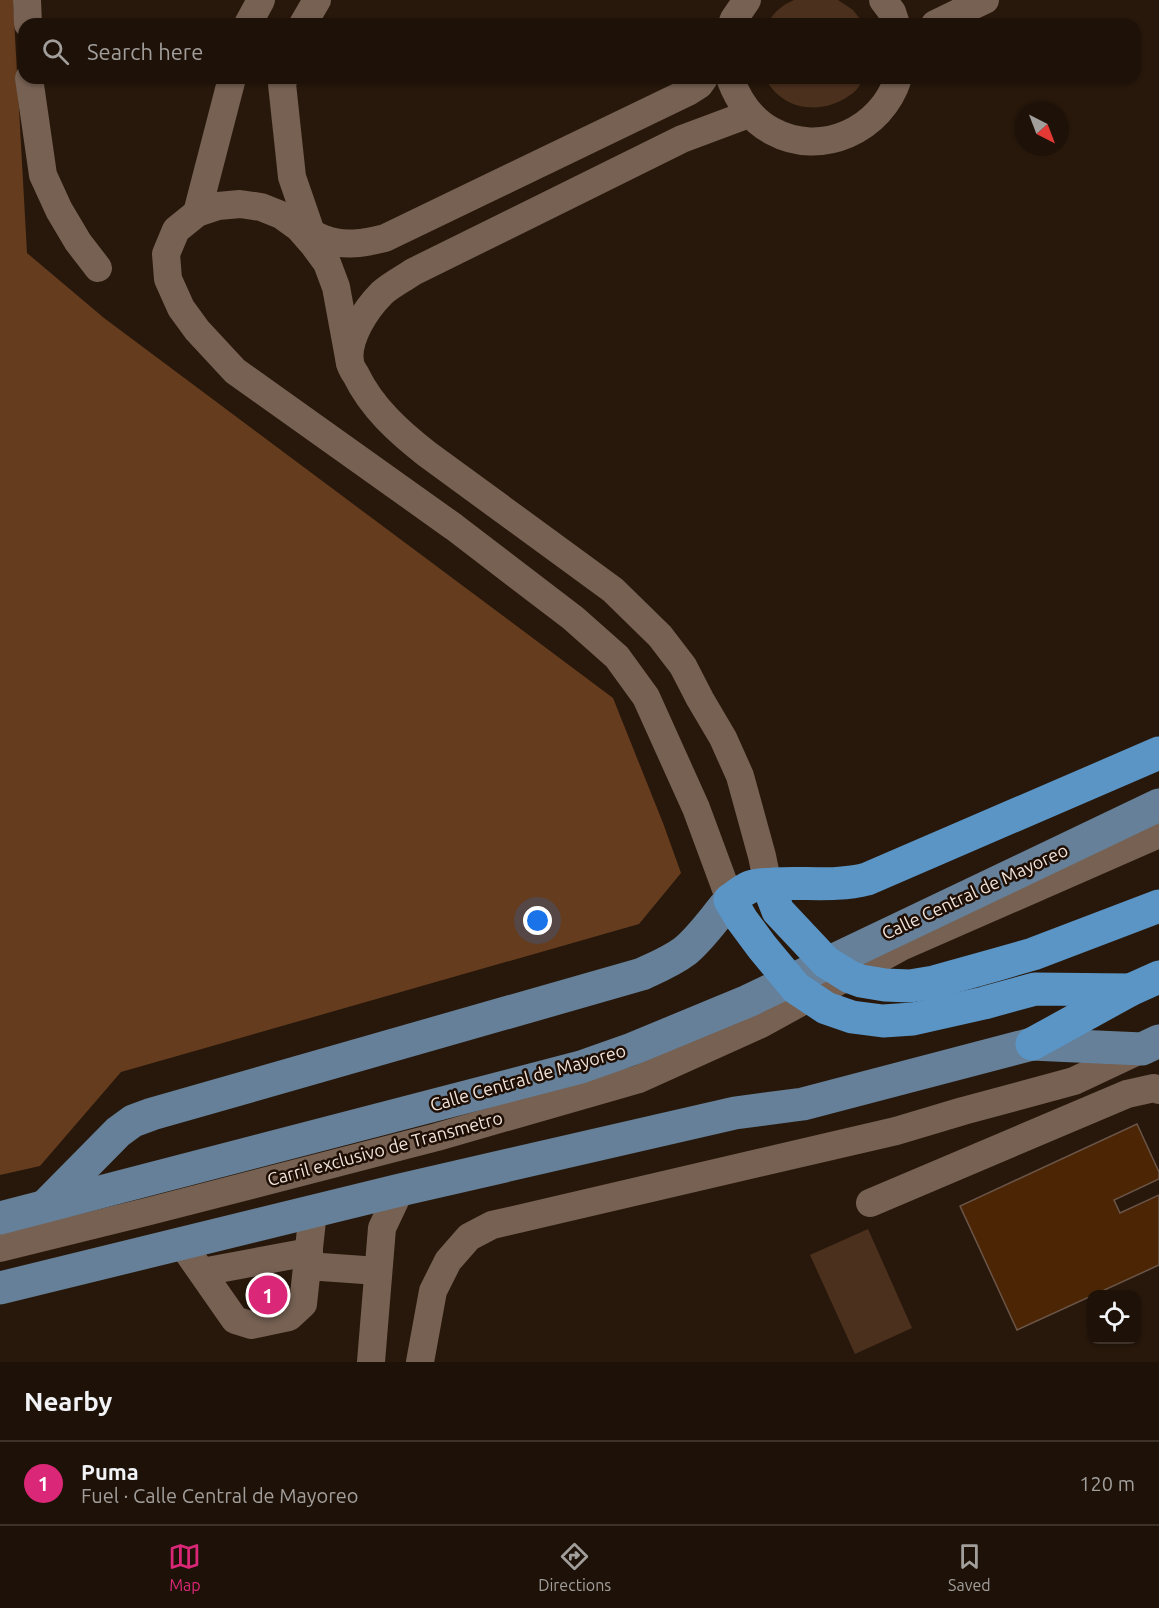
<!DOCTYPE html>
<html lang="en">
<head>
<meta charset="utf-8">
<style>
	:root { --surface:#1e1208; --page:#261b12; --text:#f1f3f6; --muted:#a19e9c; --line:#3c3229; --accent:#db2777 }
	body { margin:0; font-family:Ubuntu,sans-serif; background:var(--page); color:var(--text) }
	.controls { position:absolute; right:18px; bottom:18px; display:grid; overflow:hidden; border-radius:12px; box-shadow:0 2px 4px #0004 }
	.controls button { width:54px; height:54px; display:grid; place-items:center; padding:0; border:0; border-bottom:2px solid var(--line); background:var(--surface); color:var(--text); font:30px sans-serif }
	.compass { position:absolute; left:1015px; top:102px; width:54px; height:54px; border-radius:50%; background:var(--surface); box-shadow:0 2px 4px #0004; rotate:138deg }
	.you { position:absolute; left:538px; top:921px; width:21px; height:21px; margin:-15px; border:4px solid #fff; border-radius:50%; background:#1a73e8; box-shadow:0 0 0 9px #1a73e833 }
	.badge { display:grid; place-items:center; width:39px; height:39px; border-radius:50%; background:var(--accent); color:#fff; font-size:20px; font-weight:700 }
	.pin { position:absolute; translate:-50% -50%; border:3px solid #fff; box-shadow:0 2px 6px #0006 }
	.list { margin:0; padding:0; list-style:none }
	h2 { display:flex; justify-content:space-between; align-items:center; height:78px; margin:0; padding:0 24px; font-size:26px }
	h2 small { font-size:20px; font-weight:400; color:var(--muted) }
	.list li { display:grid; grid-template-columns:39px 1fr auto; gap:18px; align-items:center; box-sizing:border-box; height:84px; padding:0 24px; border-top:2px solid var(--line) }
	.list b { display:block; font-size:22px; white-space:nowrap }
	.list p { margin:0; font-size:20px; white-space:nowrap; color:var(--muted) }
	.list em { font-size:20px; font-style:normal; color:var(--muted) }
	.icon { flex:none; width:33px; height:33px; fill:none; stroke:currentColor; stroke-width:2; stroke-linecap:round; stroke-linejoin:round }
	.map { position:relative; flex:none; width:1159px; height:1362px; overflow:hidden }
	.search { position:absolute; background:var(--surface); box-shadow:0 2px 4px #0004; left:18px; right:18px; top:18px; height:66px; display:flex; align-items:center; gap:15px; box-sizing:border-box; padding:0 21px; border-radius:18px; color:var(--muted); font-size:22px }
	.sheet { height:162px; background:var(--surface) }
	nav { display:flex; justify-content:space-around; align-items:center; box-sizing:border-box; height:84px; border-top:2px solid var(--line); background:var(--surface); font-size:16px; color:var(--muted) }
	nav a { display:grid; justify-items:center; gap:3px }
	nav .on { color:var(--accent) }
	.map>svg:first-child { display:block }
	.green { fill:#4b301d }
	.forest { fill:#653c1e }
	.building { fill:#4c2604; stroke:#6a5548; stroke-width:1.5 }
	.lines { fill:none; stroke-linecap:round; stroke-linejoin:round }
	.minor { stroke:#766153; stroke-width:28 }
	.major { stroke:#658098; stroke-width:33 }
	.highway { stroke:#5a95c6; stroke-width:33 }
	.labels { text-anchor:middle; stroke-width:5; stroke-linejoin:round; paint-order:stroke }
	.street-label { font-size:18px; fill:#efe3db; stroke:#1e0e04 }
</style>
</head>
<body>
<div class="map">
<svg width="1159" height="1362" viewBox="0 0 1159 1362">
	<rect width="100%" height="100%" fill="#28180b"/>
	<!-- green -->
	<g class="green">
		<path d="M 794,0 L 838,0 L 853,10 L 864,24 L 767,24 C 773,13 782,5 794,0 Z"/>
		<path d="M 765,78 L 864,78 C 861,83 858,89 853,93 C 824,116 783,112 765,78 Z"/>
		<polygon points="868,1229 912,1328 855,1354 810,1255"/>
	</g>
	<!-- forest -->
	<polygon class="forest" points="0,0 13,0 27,253 104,318 613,698 663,823 681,873 639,924 121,1072 40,1166 0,1175"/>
	<!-- building -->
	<polygon class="building" points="1137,1124 1159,1172 1159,1179 1114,1200 1120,1213 1159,1195 1159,1265 1017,1330 960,1206"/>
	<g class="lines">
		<!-- minor -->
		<g class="minor">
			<polyline points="27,0 28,24"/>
			<polyline points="883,0 892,12 896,24"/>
			<polyline points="248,24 261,0"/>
			<polyline points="303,24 317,0"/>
			<polyline points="732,24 734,19 747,0"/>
			<polyline points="935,24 985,0"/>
			<polyline points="29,78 43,175 59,210 78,242 98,268"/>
			<polyline points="284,78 282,84 292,177 311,232"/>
			<path d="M 730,78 C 738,100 751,120 772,131 C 821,158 882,130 898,78"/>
			<path d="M 749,114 L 682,139 L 413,272 C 403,279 391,285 382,293 C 366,309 346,339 350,363 C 351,367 354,372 356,375 C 372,408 399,432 427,454 L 613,590 L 660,636 L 683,666 L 700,699 L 723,738 L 740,776 L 762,856 L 768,885"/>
			<polyline points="197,213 232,78"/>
			<path d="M 302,229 C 309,232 316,236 324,239 C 343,247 365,243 385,238 L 688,92 L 699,85 L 704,78"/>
			<polyline points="350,363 336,287 327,263 313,244 299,228 281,215 261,207 240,204 218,206 197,213 176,230 166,254 168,279 181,308 197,330 235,371 454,527 573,618 617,657 646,697 696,808 730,900"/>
			<polyline points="870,1203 1127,1094 1154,1088 1159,1090"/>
			<polyline points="182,1244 235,1320 251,1325 289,1317 303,1304 313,1211"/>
			<polyline points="0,1248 150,1211 437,1137 639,1079 761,1024 901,947 1159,834"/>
			<polyline points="307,1266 378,1271"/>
			<polyline points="202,1272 309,1252"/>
			<polyline points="371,1362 382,1228 400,1190"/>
			<polyline points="420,1362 433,1291 448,1261 469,1237 492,1225 896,1131 963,1111 1074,1081 1142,1049"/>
		</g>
		<!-- major -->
		<g class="major">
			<path d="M 45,1206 L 118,1132 L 133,1121 L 152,1114 L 642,974 C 657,967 672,961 685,951 C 702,937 715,917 730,900"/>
			<polyline points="0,1218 581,1067 632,1049 748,1001 1159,805"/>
			<polyline points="0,1288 400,1190 735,1113 803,1104 1032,1044 1142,1049 1159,1041"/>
		</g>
		<!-- highway -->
		<g class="highway">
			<polyline points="768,885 778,911 826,962 850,977 861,981 885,985 910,986 934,982 995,965 1033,954 1159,906"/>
			<path d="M 1130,990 L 1035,989 L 984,1003 L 913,1019 L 883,1021 L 852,1017 L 826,1008 L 796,988 L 762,947 L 742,920 L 730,900 C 736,896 743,890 750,887 C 758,884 765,885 773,884 C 805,882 836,887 867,879 L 1159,753"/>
			<polyline points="1032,1044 1130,990 1159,977"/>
		</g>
	</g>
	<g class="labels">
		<!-- street labels -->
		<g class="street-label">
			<text transform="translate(975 892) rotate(-25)" y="6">Calle Central de Mayoreo</text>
			<text transform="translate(528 1078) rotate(-16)" y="6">Calle Central de Mayoreo</text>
			<text transform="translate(385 1149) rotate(-15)" y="6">Carril exclusivo de Transmetro</text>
		</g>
	</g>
</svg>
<div class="controls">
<button><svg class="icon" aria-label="locate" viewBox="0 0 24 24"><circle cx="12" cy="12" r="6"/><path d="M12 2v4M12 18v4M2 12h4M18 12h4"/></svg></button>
</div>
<svg class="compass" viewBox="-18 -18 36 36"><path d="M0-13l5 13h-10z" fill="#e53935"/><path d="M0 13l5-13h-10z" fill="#a19e9c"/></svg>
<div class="you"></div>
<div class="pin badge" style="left:268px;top:1295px">1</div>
<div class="search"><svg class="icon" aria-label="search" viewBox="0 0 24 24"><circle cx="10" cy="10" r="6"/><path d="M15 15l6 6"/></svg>Search here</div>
</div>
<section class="sheet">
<h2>Nearby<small></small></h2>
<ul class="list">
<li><span class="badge">1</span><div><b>Puma</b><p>Fuel · Calle Central de Mayoreo</p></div><em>120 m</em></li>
</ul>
</section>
<nav>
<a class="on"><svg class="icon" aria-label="map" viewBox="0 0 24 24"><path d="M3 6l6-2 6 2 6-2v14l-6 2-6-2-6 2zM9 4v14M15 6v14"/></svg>Map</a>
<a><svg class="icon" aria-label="directions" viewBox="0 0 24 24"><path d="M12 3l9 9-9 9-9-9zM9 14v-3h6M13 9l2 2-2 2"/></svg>Directions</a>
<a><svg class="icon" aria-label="saved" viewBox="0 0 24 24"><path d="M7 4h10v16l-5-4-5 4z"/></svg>Saved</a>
</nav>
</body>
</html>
